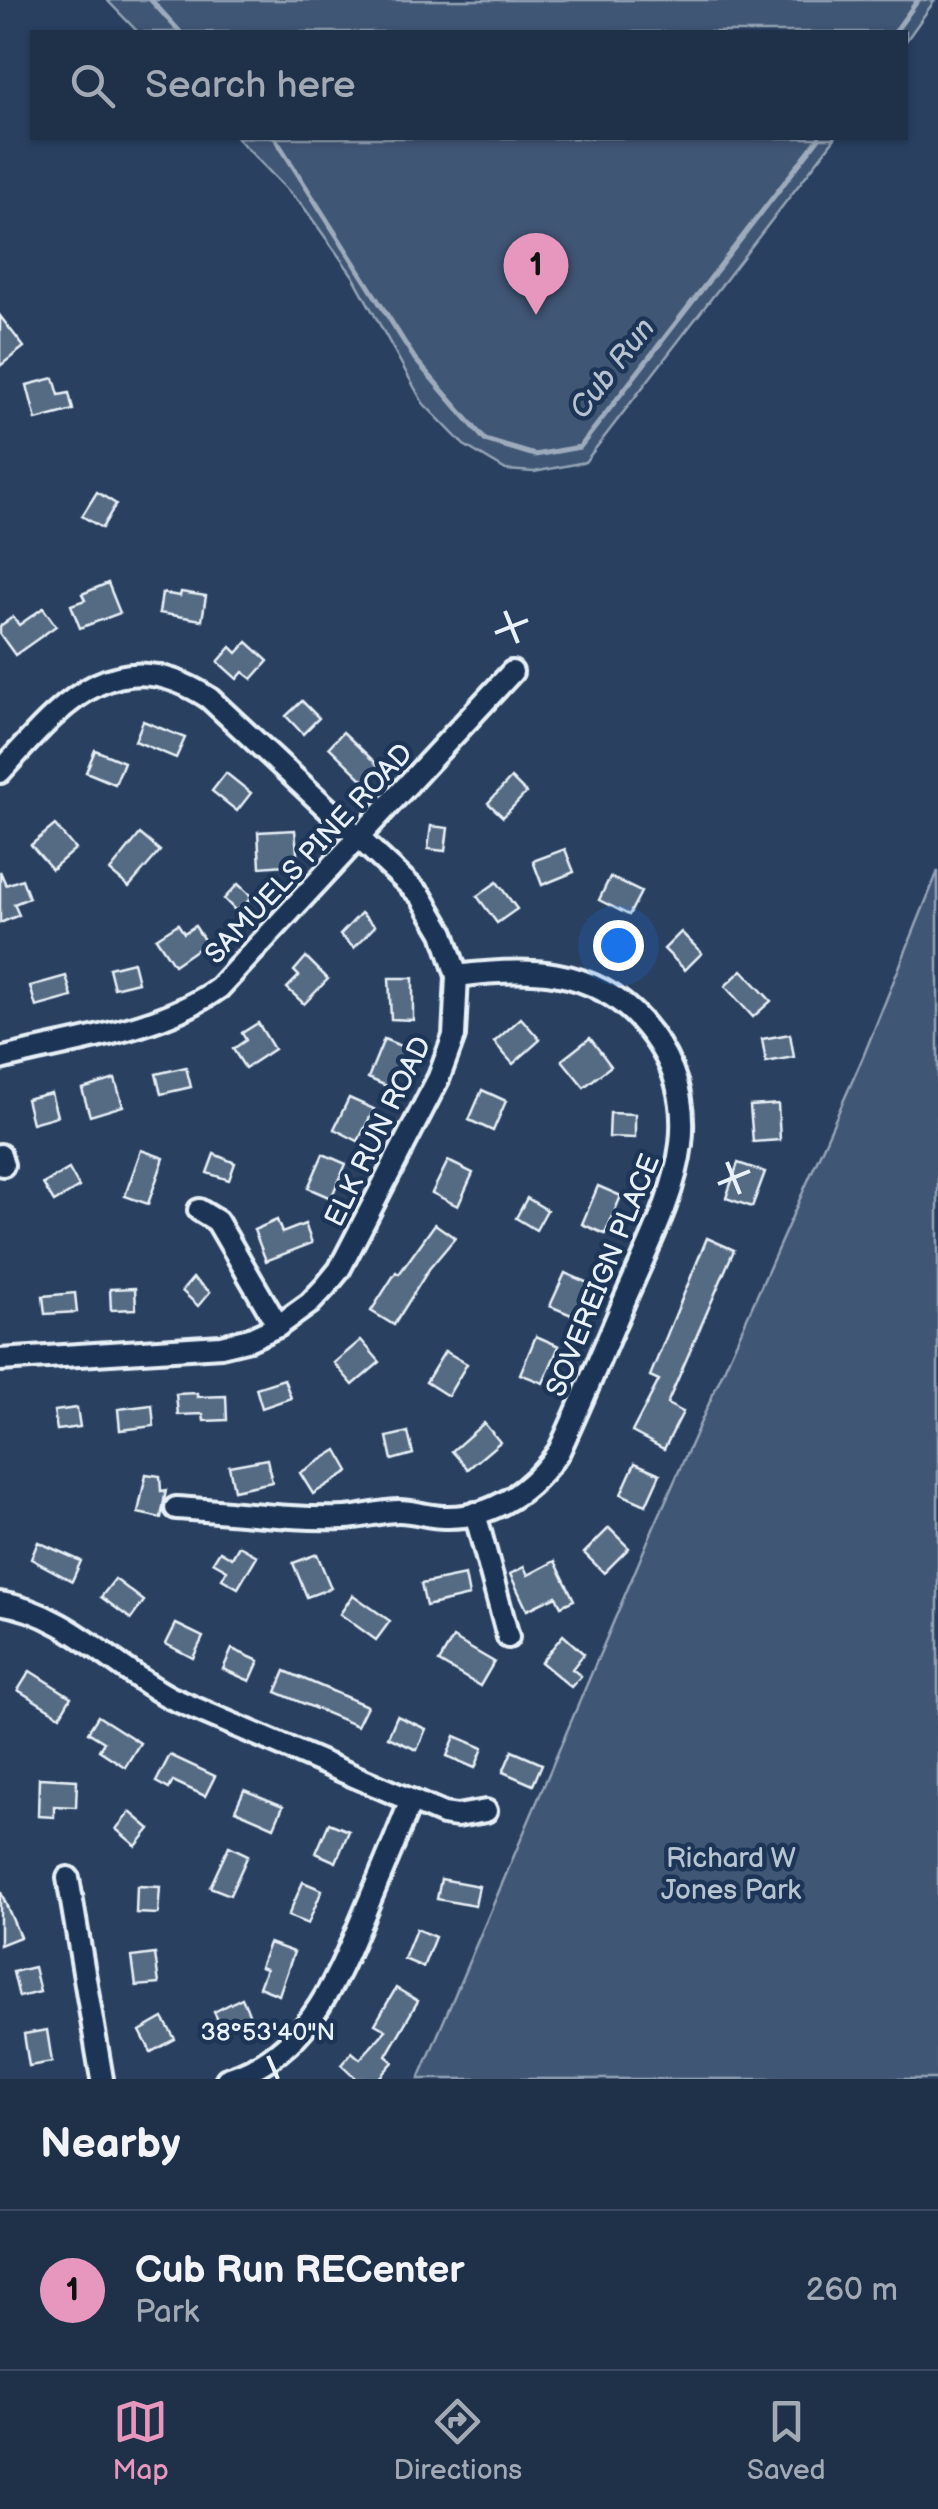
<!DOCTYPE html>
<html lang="en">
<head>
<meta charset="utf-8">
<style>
	:root { --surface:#1f3049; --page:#2c3c53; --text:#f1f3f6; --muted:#a1a9b4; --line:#3c4b61; --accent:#e797bd }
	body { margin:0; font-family:"Balsamiq Sans",sans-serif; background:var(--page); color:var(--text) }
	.you { position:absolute; left:618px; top:945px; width:35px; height:35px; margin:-25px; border:8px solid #fff; border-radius:50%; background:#1a73e8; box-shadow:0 0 0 15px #1a73e833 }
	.badge { display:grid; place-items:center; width:65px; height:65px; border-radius:50%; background:var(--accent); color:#111; font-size:32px; font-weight:700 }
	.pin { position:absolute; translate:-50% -82px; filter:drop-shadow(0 2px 5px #0008) }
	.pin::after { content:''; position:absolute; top:52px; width:35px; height:30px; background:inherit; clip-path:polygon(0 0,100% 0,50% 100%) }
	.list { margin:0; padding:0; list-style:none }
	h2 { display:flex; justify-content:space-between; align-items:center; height:130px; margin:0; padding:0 40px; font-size:42px }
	h2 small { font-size:32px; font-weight:400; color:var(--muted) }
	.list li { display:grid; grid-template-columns:65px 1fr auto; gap:30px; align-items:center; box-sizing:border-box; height:160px; padding:0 40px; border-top:2px solid var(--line) }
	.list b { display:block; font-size:38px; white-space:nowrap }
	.list p { margin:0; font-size:32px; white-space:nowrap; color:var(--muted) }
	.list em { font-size:32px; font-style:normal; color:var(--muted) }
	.icon { flex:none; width:55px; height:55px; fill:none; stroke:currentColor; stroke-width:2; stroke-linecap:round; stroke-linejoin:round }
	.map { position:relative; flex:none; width:938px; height:2079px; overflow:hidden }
	.search { position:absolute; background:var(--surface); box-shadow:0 2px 8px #0004; left:30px; right:30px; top:30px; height:110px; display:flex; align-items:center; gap:25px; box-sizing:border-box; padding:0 35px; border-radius:0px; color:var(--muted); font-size:38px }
	.sheet { height:290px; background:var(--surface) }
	nav { display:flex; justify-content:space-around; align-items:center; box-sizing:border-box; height:140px; border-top:2px solid var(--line); background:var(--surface); font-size:28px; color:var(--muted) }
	nav a { display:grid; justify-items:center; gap:5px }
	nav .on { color:var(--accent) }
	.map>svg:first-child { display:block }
	.green { fill:#415774; stroke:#94a4b6; stroke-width:2.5 }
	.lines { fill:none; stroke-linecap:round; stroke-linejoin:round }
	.stream { stroke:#9dabbd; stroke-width:5 }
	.building { fill:#556a83; stroke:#e8f1f8; stroke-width:2.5 }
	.minor-casing { stroke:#e8f1f8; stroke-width:28 }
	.minor { stroke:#1d3557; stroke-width:20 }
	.ticks { fill:none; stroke:#e8f1f8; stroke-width:4 }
	.labels { text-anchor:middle; stroke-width:9; stroke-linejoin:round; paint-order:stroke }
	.street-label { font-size:28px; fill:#e8f1f8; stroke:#1d3557 }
	.park-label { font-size:28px; fill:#b6c3d0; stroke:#1d3557 }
	.water-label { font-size:30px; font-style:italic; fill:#b6c2d0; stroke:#1d3557 }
	.ticks-label { font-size:25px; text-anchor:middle; fill:#e8f1f8; stroke:#1d3557; stroke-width:9; stroke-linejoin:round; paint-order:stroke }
</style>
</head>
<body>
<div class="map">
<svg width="938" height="2079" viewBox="0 0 938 2079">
	<rect width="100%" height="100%" fill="#294061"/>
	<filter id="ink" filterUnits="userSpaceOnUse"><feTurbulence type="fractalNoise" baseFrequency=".01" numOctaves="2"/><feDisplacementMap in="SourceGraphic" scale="20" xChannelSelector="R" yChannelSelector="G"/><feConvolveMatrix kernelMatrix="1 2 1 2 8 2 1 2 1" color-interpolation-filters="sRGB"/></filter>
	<g filter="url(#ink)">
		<!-- green -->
		<g class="green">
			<polygon points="107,0 935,0 906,41 906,32 138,32"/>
			<polygon points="237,138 835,138 585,462 534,472 506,470 464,445 423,403 353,276 303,206"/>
			<polygon points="938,871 938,2079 419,2079 650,1536 863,1057"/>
		</g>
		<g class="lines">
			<!-- stream -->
			<g class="stream">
				<polyline points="151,0 180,32"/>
				<polyline points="895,32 918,0"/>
				<polyline points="275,138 415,359 485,440 535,455 580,447 819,138"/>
			</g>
		</g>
		<!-- building -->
		<g class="building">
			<polygon points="0,316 24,347 0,366"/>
			<polygon points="54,378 59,395 69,393 73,410 36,420 27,385"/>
			<polygon points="97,492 116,504 102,528 82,516"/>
			<polygon points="108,583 120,613 80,628 71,605 85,600 82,594"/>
			<polygon points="181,592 206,596 202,620 159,613 162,593 180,596"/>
			<polygon points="43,608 56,626 15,655 0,634 0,626 13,617 19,625"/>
			<polygon points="247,642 268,661 252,679 243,672 237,679 218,662 231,647 237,653"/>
			<polygon points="302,701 319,718 303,734 286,716"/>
			<polygon points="143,721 185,738 176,758 135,741"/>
			<polygon points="343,732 380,767 365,782 329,747"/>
			<polygon points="95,750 124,762 115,784 86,772"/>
			<polygon points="226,773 251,793 237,811 212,791"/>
			<polygon points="511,778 526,793 503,817 488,803"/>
			<polygon points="55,825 75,849 52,869 31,845"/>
			<polygon points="431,826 448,828 445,851 428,849"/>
			<polygon points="295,830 298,864 260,867 258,832"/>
			<polygon points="140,834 160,851 129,887 110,871"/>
			<polygon points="565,849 574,872 542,885 533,861"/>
			<polygon points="0,871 6,885 22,879 29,898 14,904 19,915 0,923"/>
			<polygon points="610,877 641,892 629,915 599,900"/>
			<polygon points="497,882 517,909 497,923 477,896"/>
			<polygon points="238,884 252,897 237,912 224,899"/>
			<polygon points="361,913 375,926 354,948 340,935"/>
			<polygon points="178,924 184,933 195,926 206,943 174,965 156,938"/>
			<polygon points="681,932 702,953 685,970 664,949"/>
			<polygon points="306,957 328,979 304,1004 287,988 299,976 294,971"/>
			<polygon points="133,962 138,982 114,988 109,968"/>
			<polygon points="742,970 771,1001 753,1017 725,986"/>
			<polygon points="66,976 72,997 36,1007 30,986"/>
			<polygon points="389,978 413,978 413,1020 391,1019"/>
			<polygon points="521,1018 540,1040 513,1064 494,1042"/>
			<polygon points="258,1023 274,1049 245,1068 233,1049 246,1040 242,1033"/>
			<polygon points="790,1034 794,1057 766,1062 762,1039"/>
			<polygon points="590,1038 611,1066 584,1087 562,1060"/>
			<polygon points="384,1039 408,1049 391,1088 368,1078"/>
			<polygon points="186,1067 191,1087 161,1094 156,1074"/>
			<polygon points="115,1079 123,1106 90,1116 82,1089"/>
			<polygon points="482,1090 506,1101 493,1131 469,1120"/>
			<polygon points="51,1093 57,1116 32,1123 26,1099"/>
			<polygon points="349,1098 374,1109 358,1141 334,1129"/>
			<polygon points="778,1104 780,1140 753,1142 750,1106"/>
			<polygon points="610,1113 635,1114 635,1138 609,1137"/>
			<polygon points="141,1150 164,1158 148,1204 125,1196"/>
			<polygon points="214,1154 235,1163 229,1180 207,1173"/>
			<polygon points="323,1154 346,1164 331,1198 308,1188"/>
			<polygon points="448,1161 473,1173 458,1206 432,1193"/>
			<polygon points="738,1163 765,1172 752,1207 726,1198"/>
			<polygon points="69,1169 79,1187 54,1202 43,1184"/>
			<polygon points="598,1186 621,1196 605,1234 582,1224"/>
			<polygon points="527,1198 547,1210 536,1230 516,1218"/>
			<polygon points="277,1220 282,1233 305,1224 312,1243 266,1261 254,1230"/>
			<polygon points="435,1224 455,1238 429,1269 394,1325 371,1311 396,1272 399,1274"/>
			<polygon points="707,1238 734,1250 667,1404 683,1412 664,1449 632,1432 659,1380 650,1376"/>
			<polygon points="565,1273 588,1283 574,1316 550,1306"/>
			<polygon points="193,1278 210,1292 198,1306 182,1291"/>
			<polygon points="135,1288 136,1309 111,1310 110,1289"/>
			<polygon points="75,1293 77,1312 45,1314 43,1296"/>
			<polygon points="536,1336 559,1346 543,1383 520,1374"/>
			<polygon points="361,1340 380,1362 353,1385 334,1363"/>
			<polygon points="445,1351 467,1364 448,1396 426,1382"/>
			<polygon points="284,1379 291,1398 262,1408 256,1388"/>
			<polygon points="197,1393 197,1397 226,1396 227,1420 204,1421 203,1414 178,1415 176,1394"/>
			<polygon points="152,1405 154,1426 120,1430 118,1409"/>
			<polygon points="77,1408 80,1427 57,1430 54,1411"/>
			<polygon points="484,1423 500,1442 468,1469 452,1451"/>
			<polygon points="408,1432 413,1454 392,1460 387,1437"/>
			<polygon points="337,1450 349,1471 313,1494 300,1473"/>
			<polygon points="267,1459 272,1482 234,1490 229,1466"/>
			<polygon points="635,1463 660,1474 646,1505 621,1494"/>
			<polygon points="146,1474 160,1476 161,1491 166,1490 161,1518 138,1513"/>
			<polygon points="609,1528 629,1548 604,1573 584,1553"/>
			<polygon points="38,1542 81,1561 72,1581 31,1559"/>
			<polygon points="239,1546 257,1556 238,1588 222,1579 227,1570 213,1562 220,1551 232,1558"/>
			<polygon points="317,1554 331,1588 307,1597 293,1563"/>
			<polygon points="555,1561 574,1600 561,1606 556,1596 527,1610 510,1574 524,1567 528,1575"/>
			<polygon points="465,1575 469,1596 426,1606 421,1584"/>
			<polygon points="115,1579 144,1601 131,1619 101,1597"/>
			<polygon points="353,1595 390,1621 376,1640 340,1614"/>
			<polygon points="176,1624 203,1637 193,1658 166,1644"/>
			<polygon points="563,1635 584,1654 572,1669 581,1676 571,1687 541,1662"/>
			<polygon points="453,1638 494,1662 480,1686 439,1662"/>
			<polygon points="232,1649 259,1661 250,1681 223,1669"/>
			<polygon points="30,1671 71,1697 60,1716 18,1690"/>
			<polygon points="285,1671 367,1706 357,1726 276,1692"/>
			<polygon points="98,1716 140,1743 125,1767 99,1750 104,1742 88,1732"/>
			<polygon points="397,1716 426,1729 417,1750 388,1737"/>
			<polygon points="455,1736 483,1748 475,1768 447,1756"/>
			<polygon points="512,1751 542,1764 533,1785 503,1772"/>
			<polygon points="170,1755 215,1776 205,1796 173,1781 169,1789 156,1782"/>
			<polygon points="39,1778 77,1780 76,1807 54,1806 54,1817 38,1816"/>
			<polygon points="244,1790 283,1806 274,1827 235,1810"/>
			<polygon points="130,1812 150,1829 136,1846 116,1829"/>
			<polygon points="329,1823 349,1831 336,1862 316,1853"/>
			<polygon points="229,1846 248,1855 230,1895 210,1887"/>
			<polygon points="441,1879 479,1886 475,1906 437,1899"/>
			<polygon points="303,1882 322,1890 308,1924 288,1916"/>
			<polygon points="137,1886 160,1887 158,1914 136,1913"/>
			<polygon points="0,1890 20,1937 0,1945"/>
			<polygon points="416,1929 435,1937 423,1967 404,1959"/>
			<polygon points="269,1943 294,1952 279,1995 259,1987 266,1969 260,1967"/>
			<polygon points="155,1954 159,1984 136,1986 132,1957"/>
			<polygon points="34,1967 40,1992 19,1997 13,1972"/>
			<polygon points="396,1988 418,2001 386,2056 393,2062 378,2079 356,2079 341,2065 352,2052 360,2059 386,2030 375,2024"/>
			<polygon points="242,1998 251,2018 224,2032 214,2012"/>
			<polygon points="163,2018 175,2039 151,2052 140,2031"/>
			<polygon points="47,2030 52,2062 29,2066 24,2034"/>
		</g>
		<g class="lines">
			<defs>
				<g id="minor">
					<path d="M 0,772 C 59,708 114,636 209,698 L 421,896 L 443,933 L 457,976 L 454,1036 L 439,1077 L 339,1270 L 325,1287 L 310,1303 L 278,1326 L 250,1339 L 221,1346 L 0,1360"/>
					<path d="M 0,1059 C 70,1041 160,1031 219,988 L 512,672"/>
					<polyline points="0,1155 3,1165"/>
					<polyline points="199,1210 217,1221 278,1326"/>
					<path d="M 176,1508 C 232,1511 290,1520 345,1518 C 363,1517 381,1511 399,1511 C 414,1511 429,1517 444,1517 C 493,1519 533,1489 559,1451 C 583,1400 604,1348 626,1297 C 667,1203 721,1112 641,1021 C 592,966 525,967 457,976"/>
					<polyline points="475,1513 508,1637"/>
					<path d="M 0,1603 C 67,1613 114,1668 171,1698 L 443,1814 L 457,1816 L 486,1811"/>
					<polyline points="68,1878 102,2079"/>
					<path d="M 227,2079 C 304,2055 332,1990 361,1921 C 378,1881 395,1841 411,1800"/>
				</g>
			</defs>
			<!-- minor casing -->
			<use href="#minor" class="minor-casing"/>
			<!-- minor -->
			<use href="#minor" class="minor"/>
		</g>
	</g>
	<!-- ticks -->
	<path class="ticks" d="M 505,611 L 518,643M 495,633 L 528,620M 727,1162 L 740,1194M 718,1184 L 750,1171M 268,2056 L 278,2079"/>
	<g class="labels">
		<!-- street labels -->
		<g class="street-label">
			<text transform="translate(308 853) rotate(-47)" y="10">SAMUELS PINE ROAD</text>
			<text transform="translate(377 1131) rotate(-64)" y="10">ELK RUN ROAD</text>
			<text transform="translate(602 1275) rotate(-68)" y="10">SOVEREIGN PLACE</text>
		</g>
		<!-- park labels -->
		<g class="park-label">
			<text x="731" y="1867">Richard W<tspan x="731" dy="32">Jones Park</tspan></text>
		</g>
		<!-- water labels -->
		<g class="water-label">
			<text transform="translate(612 368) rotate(-52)" y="10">Cub Run</text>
		</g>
	</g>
	<g class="ticks-label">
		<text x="268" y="2040">38°53'40"N</text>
	</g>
</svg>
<div class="you"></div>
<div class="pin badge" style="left:536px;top:315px">1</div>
<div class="search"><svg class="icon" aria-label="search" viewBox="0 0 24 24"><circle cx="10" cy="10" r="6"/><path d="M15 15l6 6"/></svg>Search here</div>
</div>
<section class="sheet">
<h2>Nearby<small></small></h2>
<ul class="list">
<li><span class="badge">1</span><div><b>Cub Run RECenter</b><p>Park</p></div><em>260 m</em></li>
</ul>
</section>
<nav>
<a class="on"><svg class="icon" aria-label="map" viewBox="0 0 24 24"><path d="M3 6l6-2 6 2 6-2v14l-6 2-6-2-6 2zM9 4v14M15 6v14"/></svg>Map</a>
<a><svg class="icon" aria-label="directions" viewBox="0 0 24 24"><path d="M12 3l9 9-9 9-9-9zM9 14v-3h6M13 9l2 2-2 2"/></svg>Directions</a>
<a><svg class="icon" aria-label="saved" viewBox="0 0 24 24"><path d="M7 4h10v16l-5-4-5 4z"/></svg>Saved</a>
</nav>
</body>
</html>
